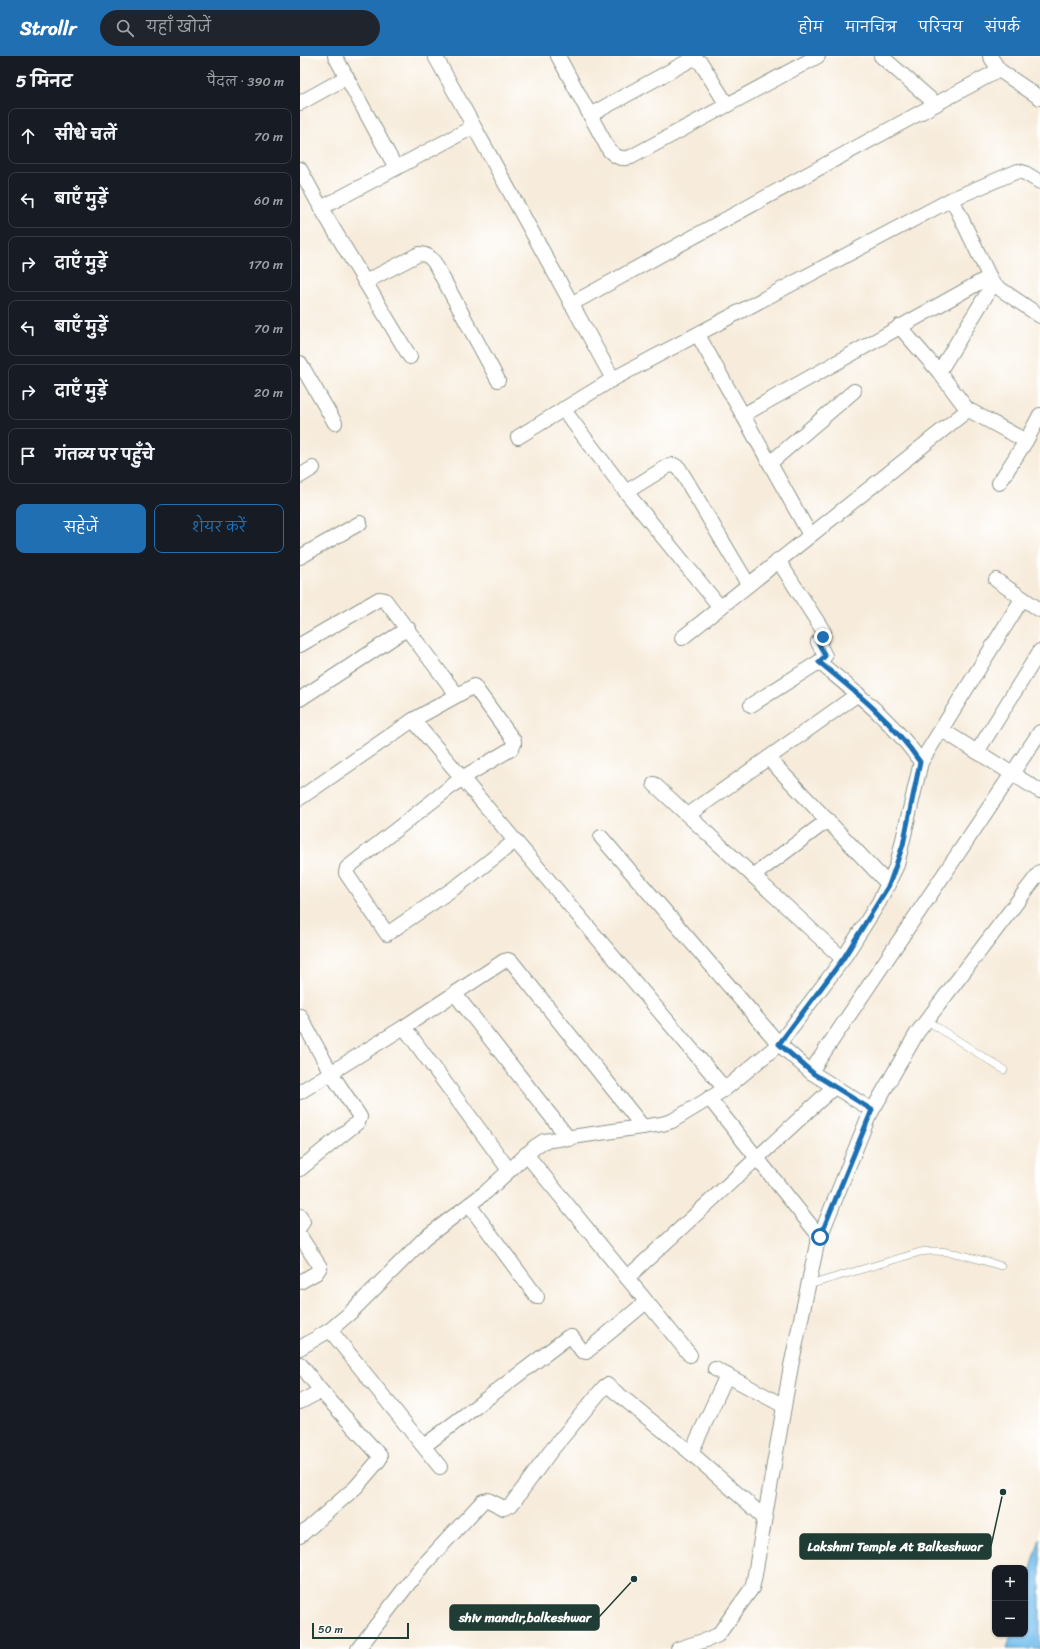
<!DOCTYPE html>
<html lang="hi">
<head>
<meta charset="utf-8">
<style>
	:root { --surface:#171b24; --page:#20242c; --text:#f1f3f6; --muted:#9ea1a6; --line:#363941; --accent:#1f6fb2 }
	body { margin:0; font-family:Sriracha,"Playpen Sans Deva",sans-serif; background:var(--page); color:var(--text) }
	.controls { position:absolute; right:12px; bottom:12px; display:grid; overflow:hidden; border-radius:8px; box-shadow:0 1px 3px #0004 }
	.controls button { width:36px; height:36px; display:grid; place-items:center; padding:0; border:0; border-bottom:1px solid var(--line); background:var(--surface); color:var(--text); font:20px sans-serif }
	.scale { position:absolute; left:12px; bottom:10px; width:97px; box-sizing:border-box; padding-left:4px; border:2px solid #1f3d34; border-top:0; font-size:11px; line-height:14px; white-space:nowrap; color:#1f3d34; -webkit-text-stroke:3px #fff; paint-order:stroke }
	.stop { position:absolute; width:12px; height:12px; margin:-9px; border:3px solid #1f6fb2; border-radius:50%; background:#fff }
	.stop.end { background:#1f6fb2; border-color:#fff; box-shadow:0 1px 4px #0008 }
	.list { margin:0; padding:0; list-style:none }
	h2 { display:flex; justify-content:space-between; align-items:center; height:52px; margin:0; padding:0 16px; font-size:17px }
	h2 small { font-size:13px; font-weight:400; color:var(--muted) }
	.list li { display:grid; grid-template-columns:26px 1fr auto; gap:12px; align-items:center; box-sizing:border-box; height:56px; margin:0 8px 8px; padding:0 8px; border:1px solid var(--line); border-radius:8px }
	.list b { display:block; font-size:15px; white-space:nowrap }
	.list em { font-size:13px; font-style:normal; color:var(--muted) }
	.actions { display:flex; gap:8px; padding:12px 16px }
	.actions a { flex:1; padding:9px 0; border:1px solid var(--accent); border-radius:8px; text-align:center; font-size:14px; color:var(--accent) }
	.actions .main { background:var(--accent); color:#fff }
	.icon { flex:none; width:22px; height:22px; fill:none; stroke:currentColor; stroke-width:2; stroke-linecap:round; stroke-linejoin:round }
	.map { position:relative; flex:none; width:740px; height:1593px; overflow:hidden }
	header { display:flex; align-items:center; gap:24px; box-sizing:border-box; height:56px; padding:0 20px; background:var(--accent); color:#fff }
	header strong { font-size:19px }
	nav { display:flex; gap:22px; margin-inline-start:auto; font-size:14px }
	.search { width:280px; height:36px; background:var(--page); display:flex; align-items:center; gap:10px; box-sizing:border-box; padding:0 14px; border-radius:22px; color:var(--muted); font-size:15px }
	main { display:flex }
	aside { flex:1; background:var(--surface) }
	.map>svg:first-child { display:block }
	.water { fill:#76bfee; stroke:#4a7e91 }
	.lines { fill:none; stroke-linecap:round; stroke-linejoin:round }
	.service-casing { stroke:#8b9488; stroke-width:8 }
	.minor-casing { stroke:#8b9488; stroke-width:16 }
	.service { stroke:#fff; stroke-width:7 }
	.minor { stroke:#fff; stroke-width:14 }
	.route { stroke:#1f6fb2; stroke-width:5 }
	.leader { fill:none; stroke:#1f3d34; stroke-width:1.5 }
	.callout-dot { fill:#1f3d34; stroke:#fff; stroke-width:1.5 }
	.callout { fill:#1f3d34; stroke:#1f3d34; stroke-width:1.5 }
	.callout-label { font-size:13px; text-anchor:middle; font-weight:bold; fill:#fff }
</style>
</head>
<body>
<header>
<strong>Strollr</strong>
<div class="search"><svg class="icon" aria-label="search" viewBox="0 0 24 24"><circle cx="10" cy="10" r="6"/><path d="M15 15l6 6"/></svg>यहाँ खोजें</div>
<nav><a>होम</a><a>मानचित्र</a><a>परिचय</a><a>संपर्क</a></nav>
</header>
<main>
<aside>
<h2>5 मिनट<small>पैदल · 390 m</small></h2>
<ul class="list">
<li><svg class="icon" aria-label="ahead" viewBox="0 0 24 24"><path d="M12 20V5M6 11l6-6 6 6"/></svg><div><b>सीधे चलें</b></div><em>70 m</em></li>
<li><svg class="icon" aria-label="left" viewBox="0 0 24 24"><path d="M17 20v-9H6M10 6l-5 5 5 5"/></svg><div><b>बाएँ मुड़ें</b></div><em>60 m</em></li>
<li><svg class="icon" aria-label="right" viewBox="0 0 24 24"><path d="M7 20v-9h11M14 6l5 5-5 5"/></svg><div><b>दाएँ मुड़ें</b></div><em>170 m</em></li>
<li><svg class="icon" aria-label="left" viewBox="0 0 24 24"><path d="M17 20v-9H6M10 6l-5 5 5 5"/></svg><div><b>बाएँ मुड़ें</b></div><em>70 m</em></li>
<li><svg class="icon" aria-label="right" viewBox="0 0 24 24"><path d="M7 20v-9h11M14 6l5 5-5 5"/></svg><div><b>दाएँ मुड़ें</b></div><em>20 m</em></li>
<li><svg class="icon" aria-label="arrive" viewBox="0 0 24 24"><path d="M6 21V4h12l-3 4 3 4H6"/></svg><div><b>गंतव्य पर पहुँचे</b></div></li>
</ul>
<div class="actions"><a class="main">सहेजें</a><a>शेयर करें</a></div>
</aside>
<div class="map">
<svg width="740" height="1593" viewBox="0 0 740 1593">
	<rect width="100%" height="100%" fill="#fff"/>
	<filter id="ink" filterUnits="userSpaceOnUse"><feTurbulence type="fractalNoise" baseFrequency=".025" numOctaves="2"/><feDisplacementMap in="SourceGraphic" scale="8" xChannelSelector="R" yChannelSelector="G"/><feConvolveMatrix kernelMatrix="1 2 1 2 8 2 1 2 1" color-interpolation-filters="sRGB"/></filter>
	<filter id="wash" filterUnits="userSpaceOnUse"><feTurbulence type="fractalNoise" baseFrequency=".012" numOctaves="4" result="noise"/><feDisplacementMap in="SourceGraphic" scale="16" xChannelSelector="R" yChannelSelector="G"/><feGaussianBlur stdDeviation="0.9" result="paint"/><feColorMatrix in="noise" values="0 0 0 0 0 0 0 0 0 0 0 0 0 0 0 0 0 1.4 0 .05"/><feComposite in="paint" operator="in"/></filter>
	<g filter="url(#wash)">
		<rect width="100%" height="100%" fill="#f7ecdb"/>
		<!-- water -->
		<polygon class="water" points="740,1482 740,1593 707,1593 711,1578 725,1578 725,1533"/>
	</g>
	<g filter="url(#ink)">
		<g class="lines">
			<defs>
				<g id="service">
					<polyline points="626,964 704,1014"/>
					<path d="M 509,1229 L 620,1196 C 648,1192 674,1202 701,1210"/>
				</g>
				<g id="minor">
					<polyline points="35,0 96,112"/>
					<polyline points="135,0 313,323"/>
					<path d="M 258,0 L 309,94 C 316,101 321,104 331,101 L 518,0"/>
					<polyline points="581,0 636,48 699,14 740,42"/>
					<polyline points="690,0 699,14"/>
					<polyline points="0,47 47,21"/>
					<polyline points="290,59 394,2 401,7 427,49"/>
					<polyline points="0,113 21,152 110,301"/>
					<polyline points="652,143 693,228 740,260"/>
					<polyline points="21,152 173,71"/>
					<path d="M 65,226 L 119,198 C 126,198 129,200 134,206 L 198,324"/>
					<polyline points="693,228 639,316 667,353 726,385 740,359"/>
					<polyline points="271,248 636,48"/>
					<polyline points="599,270 639,316"/>
					<polyline points="398,279 510,479"/>
					<polyline points="0,307 35,367"/>
					<polyline points="263,353 326,436 420,551"/>
					<polyline points="443,359 689,221"/>
					<polyline points="218,381 313,323 652,143 718,115 725,117 740,126"/>
					<polyline points="470,407 554,335"/>
					<polyline points="0,420 13,412"/>
					<polyline points="699,427 726,385"/>
					<polyline points="326,436 368,410 374,409 379,412 448,528"/>
					<polyline points="0,501 60,467"/>
					<polyline points="696,524 740,554"/>
					<polyline points="382,582 664,357 667,353"/>
					<polyline points="0,589 79,543 85,544 157,639"/>
					<path d="M 519,606 C 557,638 592,664 621,706"/>
					<polyline points="0,643 108,572"/>
					<polyline points="451,649 519,606 525,600 518,586 523,581 524,576 478,504"/>
					<polyline points="113,664 425,1033"/>
					<polyline points="642,674 740,735"/>
					<polyline points="677,696 740,595"/>
					<polyline points="468,702 558,638"/>
					<polyline points="354,728 543,903"/>
					<polyline points="0,742 113,664 174,630 214,685 214,688 211,693 162,722 47,812 46,817 87,878 160,828 215,785"/>
					<polyline points="388,759 468,702 589,829"/>
					<polyline points="301,781 479,988 512,1017"/>
					<polyline points="453,820 528,764"/>
					<polyline points="155,938 269,1083"/>
					<polyline points="0,960 31,1017 60,1061 58,1066 0,1113"/>
					<polyline points="104,971 209,1114"/>
					<polyline points="0,1036 104,971 204,905 208,904 212,906 343,1071"/>
					<polyline points="409,1042 520,1181"/>
					<polyline points="572,1054 514,1018 512,1014 740,676"/>
					<polyline points="226,1098 390,1299"/>
					<polyline points="169,1149 237,1241"/>
					<polyline points="0,1160 3,1166 0,1170"/>
					<polyline points="0,1180 20,1211 16,1217 0,1226"/>
					<polyline points="327,1222 534,1031"/>
					<polyline points="30,1274 140,1411"/>
					<polyline points="0,1292 30,1274 50,1257 125,1182 186,1136 236,1090 244,1085 362,1068 372,1065 425,1033 479,988 543,903 579,846 597,809 621,706 722,543"/>
					<polyline points="0,1308 21,1335 80,1400 79,1404 56,1431 0,1480"/>
					<polyline points="415,1313 484,1350"/>
					<polyline points="0,1346 21,1335"/>
					<polyline points="124,1390 268,1281 272,1281 282,1295 286,1296 346,1246"/>
					<polyline points="391,1397 427,1319"/>
					<polyline points="58,1593 119,1514 183,1445 188,1444 204,1452 211,1449 250,1396 304,1331 307,1329 391,1397 464,1461"/>
					<polyline points="378,1593 409,1583 418,1579 452,1532 454,1524 491,1310 517,1188 568,1062 617,977 740,816"/>
				</g>
			</defs>
			<!-- service casing -->
			<use href="#service" class="service-casing"/>
			<!-- minor casing -->
			<use href="#minor" class="minor-casing"/>
			<!-- service -->
			<use href="#service" class="service"/>
			<!-- minor -->
			<use href="#minor" class="minor"/>
		</g>
	</g>
	<g class="lines" filter="url(#ink)">
		<!-- route -->
		<path class="route" d="M 520,1181 L 572,1054 L 514,1018 L 479,988 L 543,903 L 589,829 L 603,789 L 620,706 C 592,665 557,637 519,606 L 525,600 L 518,586 L 523,581"/>
	</g>
	<!-- callouts -->
	<path class="leader" d="M703 1436L691 1490M334 1523L299 1561"/>
	<g class="callout-dot">
		<circle cx="703" cy="1436" r="4"/>
		<circle cx="334" cy="1523" r="4"/>
	</g>
	<g class="callout">
		<rect x="500" y="1478" width="191" height="25" rx="4"/>
		<rect x="150" y="1549" width="149" height="25" rx="4"/>
	</g>
	<g class="callout-label">
		<text x="595" y="1495">Lakshmi Temple At Balkeshwar</text>
		<text x="225" y="1566">shiv mandir,balkeshwar</text>
	</g>
</svg>
<div class="controls">
<button>+</button>
<button>−</button>
</div>
<div class="scale">50 m</div>
<div class="stop" style="left:520px;top:1181px"></div>
<div class="stop end" style="left:523px;top:581px"></div>
</div>
</main>
</body>
</html>
